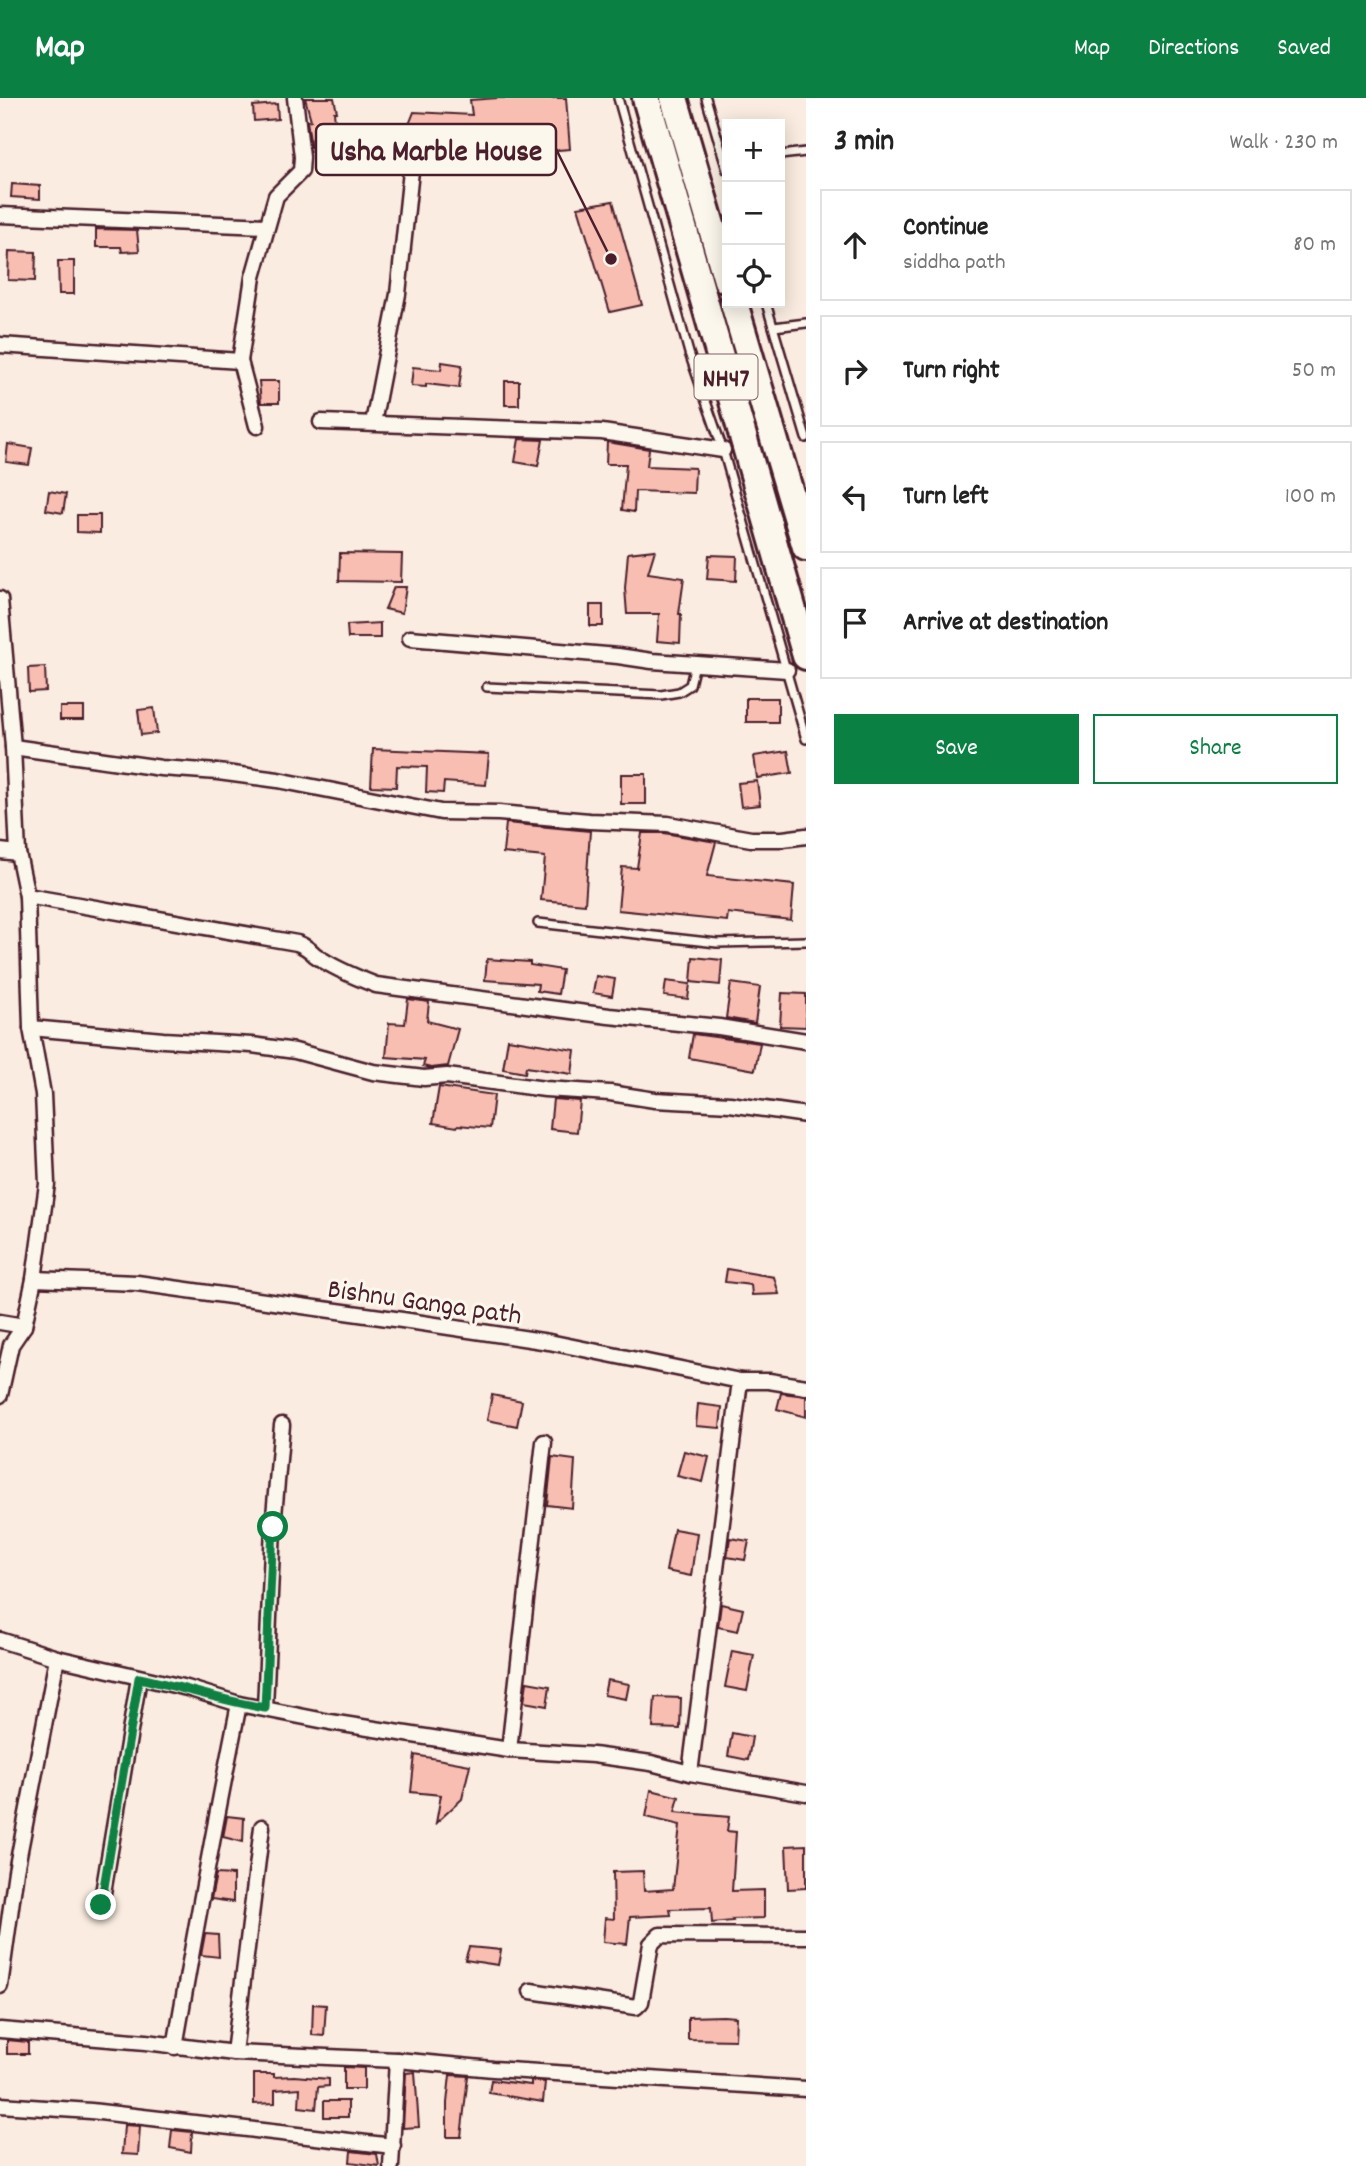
<!DOCTYPE html>
<html lang="en">
<head>
<meta charset="utf-8">
<style>
	:root { --surface:#fff; --page:#f2f2f2; --text:#222; --muted:#767676; --line:#e0e0e0; --accent:#0b8043 }
	body { margin:0; font-family:Dekko,sans-serif; background:var(--page); color:var(--text) }
	.controls { position:absolute; right:21px; top:21px; display:grid; overflow:hidden; border-radius:0px; box-shadow:0 4px 18px #0003 }
	.controls button { width:63px; height:63px; display:grid; place-items:center; padding:0; border:0; border-bottom:2px solid var(--line); background:var(--surface); color:var(--text); font:35px sans-serif }
	.stop { position:absolute; width:21px; height:21px; margin:-16px; border:5px solid #0b8043; border-radius:50%; background:#fff }
	.stop.end { background:#0b8043; border-color:#fff; box-shadow:0 2px 7px #0008 }
	.list { margin:0; padding:0; list-style:none }
	h2 { display:flex; justify-content:space-between; align-items:center; height:91px; margin:0; padding:0 28px; font-size:30px }
	h2 small { font-size:23px; font-weight:400; color:var(--muted) }
	.list li { display:grid; grid-template-columns:46px 1fr auto; gap:21px; align-items:center; box-sizing:border-box; height:112px; margin:0 14px 14px; padding:0 14px; border:2px solid var(--line); border-radius:0px }
	.list b { display:block; font-size:26px; white-space:nowrap }
	.list p { margin:0; font-size:23px; white-space:nowrap; color:var(--muted) }
	.list em { font-size:23px; font-style:normal; color:var(--muted) }
	.actions { display:flex; gap:14px; padding:21px 28px }
	.actions a { flex:1; padding:16px 0; border:2px solid var(--accent); border-radius:0px; text-align:center; font-size:24px; color:var(--accent) }
	.actions .main { background:var(--accent); color:#fff }
	.icon { flex:none; width:38px; height:38px; fill:none; stroke:currentColor; stroke-width:2; stroke-linecap:round; stroke-linejoin:round }
	.map { position:relative; flex:none; width:806px; height:2068px; overflow:hidden }
	header { display:flex; align-items:center; gap:42px; box-sizing:border-box; height:98px; padding:0 35px; background:var(--accent); color:#fff }
	header strong { font-size:33px }
	nav { display:flex; gap:38px; margin-inline-start:auto; font-size:24px }
	main { display:flex }
	aside { flex:1; background:var(--surface) }
	.map>svg:first-child { display:block }
	.building { fill:#f8beb2; stroke:#4a1f2b; stroke-width:2 }
	.lines { fill:none; stroke-linecap:round; stroke-linejoin:round }
	.lane-casing { stroke:#4a1f2b; stroke-width:12 }
	.street-casing { stroke:#4a1f2b; stroke-width:19 }
	.highway-casing { stroke:#4a1f2b; stroke-width:32 }
	.lane { stroke:#fbf7ec; stroke-width:7 }
	.street { stroke:#fbf7ec; stroke-width:14 }
	.highway { stroke:#fbf7ec; stroke-width:26 }
	.route { stroke:#0b8043; stroke-width:9 }
	.labels { text-anchor:middle; stroke-width:6; stroke-linejoin:round; paint-order:stroke }
	.shield { fill:#fbf7ec; stroke:#7f6065; stroke-width:2 }
	.shield-label { font-size:26px; font-weight:bold; fill:#4a1f2b }
	.street-label { font-size:28px; fill:#4a1f2b; stroke:#fbf7ec }
	.leader { fill:none; stroke:#4a1f2b; stroke-width:2.5 }
	.callout-dot { fill:#4a1f2b; stroke:#fbf7ec; stroke-width:2.5 }
	.callout { fill:#fbf7ec; stroke:#4a1f2b; stroke-width:2.5 }
	.callout-label { font-size:30px; text-anchor:middle; font-weight:bold; fill:#4a1f2b }
</style>
</head>
<body>
<header>
<strong>Map</strong>
<nav><a>Map</a><a>Directions</a><a>Saved</a></nav>
</header>
<main>
<div class="map">
<svg width="806" height="2068" viewBox="0 0 806 2068">
	<rect width="100%" height="100%" fill="#faece0"/>
	<filter id="ink" filterUnits="userSpaceOnUse"><feTurbulence type="fractalNoise" baseFrequency=".0143" numOctaves="2"/><feDisplacementMap in="SourceGraphic" scale="14" xChannelSelector="R" yChannelSelector="G"/><feConvolveMatrix kernelMatrix="1 2 1 2 8 2 1 2 1" color-interpolation-filters="sRGB"/></filter>
	<g filter="url(#ink)">
		<!-- building -->
		<g class="building">
			<polygon points="305,0 334,0 337,14 334,14 337,47 311,49 307,23 311,22"/>
			<polygon points="498,0 566,0 570,51 475,58 473,34 408,29 414,14 472,17 470,2"/>
			<polygon points="277,6 278,21 254,23 253,8"/>
			<polygon points="12,86 40,88 40,101 11,99"/>
			<polygon points="613,103 642,207 610,214 578,109"/>
			<polygon points="96,131 137,132 139,153 122,154 121,149 96,149"/>
			<polygon points="9,153 36,154 35,183 8,182"/>
			<polygon points="58,163 74,163 74,196 59,196"/>
			<polygon points="442,264 462,267 459,290 426,286 426,289 411,288 413,269 441,272"/>
			<polygon points="259,283 279,283 279,305 261,305"/>
			<rect x="505" y="283" width="14" height="24"/>
			<polygon points="519,341 543,342 538,368 515,364"/>
			<polygon points="607,344 649,351 647,368 695,370 694,395 635,393 634,414 622,412 626,366 606,366"/>
			<polygon points="8,346 32,350 29,367 6,364"/>
			<polygon points="49,393 66,396 63,415 46,412"/>
			<polygon points="77,417 100,417 100,435 77,434"/>
			<polygon points="655,452 648,475 684,480 679,516 681,516 680,545 657,543 659,516 627,516 625,490 628,455"/>
			<polygon points="340,455 402,456 401,484 339,483"/>
			<polygon points="709,457 737,458 736,483 707,481"/>
			<polygon points="394,489 406,489 402,515 385,511"/>
			<rect x="590" y="507" width="13" height="21"/>
			<polygon points="380,525 380,540 348,540 347,527"/>
			<polygon points="45,569 46,593 29,594 28,570"/>
			<rect x="746" y="600" width="32" height="24"/>
			<rect x="60" y="609" width="24" height="13"/>
			<polygon points="154,610 157,635 141,637 138,612"/>
			<polygon points="373,651 489,656 486,687 444,684 443,695 426,694 427,669 397,668 396,689 371,688"/>
			<polygon points="788,653 792,675 757,680 754,658"/>
			<rect x="621" y="676" width="25" height="30"/>
			<polygon points="757,683 760,707 741,709 738,685"/>
			<polygon points="506,725 590,733 585,806 541,802 545,759 503,755"/>
			<polygon points="642,735 664,735 716,744 707,778 794,787 791,822 728,815 727,823 618,812 622,769 637,770"/>
			<polygon points="693,859 722,862 720,887 691,884"/>
			<polygon points="487,861 530,864 530,867 562,872 558,896 537,893 538,886 485,882"/>
			<polygon points="596,878 615,881 612,898 593,895"/>
			<polygon points="666,883 690,886 688,901 664,898"/>
			<polygon points="731,885 760,889 755,925 726,920"/>
			<polygon points="782,895 806,896 806,929 780,928"/>
			<polygon points="408,901 429,904 427,923 458,931 448,968 431,970 423,968 425,962 386,959 389,925 405,926"/>
			<polygon points="693,936 760,945 755,972 689,960"/>
			<polygon points="508,941 575,952 572,976 526,969 525,975 503,971"/>
			<polygon points="439,989 494,997 490,1030 458,1027 457,1029 433,1025"/>
			<polygon points="553,1001 580,1003 577,1034 550,1031"/>
			<polygon points="727,1171 774,1179 779,1196 752,1197 751,1187 725,1184"/>
			<polygon points="781,1295 806,1298 806,1319 777,1311"/>
			<polygon points="492,1297 522,1303 517,1328 487,1322"/>
			<polygon points="698,1306 722,1309 720,1330 696,1328"/>
			<polygon points="684,1353 709,1359 703,1384 677,1378"/>
			<polygon points="552,1359 575,1362 572,1410 547,1407"/>
			<polygon points="674,1431 697,1435 691,1478 666,1473"/>
			<polygon points="730,1440 749,1443 745,1462 727,1459"/>
			<polygon points="721,1506 743,1511 738,1533 718,1529"/>
			<polygon points="732,1553 754,1557 747,1593 725,1589"/>
			<polygon points="607,1582 629,1586 626,1601 604,1597"/>
			<polygon points="527,1584 550,1588 547,1608 524,1604"/>
			<polygon points="655,1599 681,1600 680,1631 653,1630"/>
			<polygon points="732,1635 752,1639 748,1662 728,1658"/>
			<polygon points="415,1657 470,1667 462,1701 436,1725 441,1697 411,1694"/>
			<polygon points="651,1692 679,1699 675,1714 729,1719 727,1733 736,1734 732,1793 764,1792 764,1820 732,1821 733,1823 712,1825 711,1810 670,1811 671,1817 630,1819 627,1846 603,1844 605,1820 614,1821 613,1774 643,1773 644,1793 673,1791 680,1727 646,1719"/>
			<polygon points="227,1718 244,1720 243,1744 223,1739"/>
			<polygon points="806,1747 806,1790 788,1791 786,1748"/>
			<polygon points="216,1776 233,1777 233,1804 211,1801"/>
			<polygon points="205,1836 218,1837 219,1859 201,1857"/>
			<polygon points="469,1849 501,1852 498,1867 465,1862"/>
			<polygon points="313,1906 326,1907 324,1938 312,1937"/>
			<polygon points="723,1918 736,1919 735,1942 688,1941 688,1919"/>
			<polygon points="7,1942 28,1944 28,1956 7,1956"/>
			<polygon points="344,1969 364,1970 364,1991 344,1991"/>
			<polygon points="415,1974 419,2029 403,2030 406,1975"/>
			<polygon points="254,1976 274,1976 274,1979 294,1978 329,1981 329,1988 318,1989 316,2011 299,2009 300,1990 275,1992 275,2005 254,2006"/>
			<polygon points="450,1977 468,1978 461,2039 447,2039 447,2005"/>
			<polygon points="491,1982 531,1987 531,1983 545,1984 543,2004 489,1995"/>
			<rect x="324" y="2003" width="24" height="16"/>
			<polygon points="124,2027 140,2028 138,2057 122,2056"/>
			<polygon points="172,2032 192,2034 191,2054 170,2050"/>
			<polygon points="351,2053 377,2056 379,2068 350,2064"/>
		</g>
		<g class="lines">
			<defs>
				<g id="lane">
					<polyline points="618,0 689,255 723,352 806,641"/>
					<polyline points="706,0 727,72"/>
					<polyline points="780,57 806,54"/>
					<polyline points="766,205 806,340"/>
					<polyline points="774,229 806,225"/>
					<polyline points="487,589 661,597 679,594 690,587 695,566"/>
					<polyline points="538,825 717,845 806,843"/>
				</g>
				<g id="street">
					<polyline points="0,117 267,128"/>
					<polyline points="0,247 240,263"/>
					<polyline points="321,324 602,334 723,352"/>
					<polyline points="373,325 398,196 413,54"/>
					<polyline points="257,328 240,263 253,179 276,98 301,73 302,59 295,0"/>
					<polyline points="0,501 13,649 18,755 27,798 31,930 43,996 47,1086 34,1181 24,1228 11,1247 0,1297"/>
					<polyline points="410,540 618,558 652,563 787,572"/>
					<polyline points="13,649 161,670 218,674 278,682 441,714 499,715 589,723 668,726 751,741 783,741 806,738"/>
					<polyline points="0,753 18,755"/>
					<path d="M 27,798 L 297,845 C 305,848 309,851 315,857 C 333,870 355,879 376,887 L 609,918 L 719,929 L 806,943"/>
					<polyline points="31,930 163,942 252,947 295,953 373,974 424,980 447,978 545,991 610,995 655,1002 730,1006 806,1017"/>
					<polyline points="34,1181 137,1185 402,1222 549,1244 740,1283 769,1283 806,1289"/>
					<polyline points="0,1224 24,1228"/>
					<polyline points="0,1542 57,1560 187,1590 239,1606 330,1624 509,1652 593,1657 651,1665 690,1675 806,1695"/>
					<polyline points="265,1610 273,1429 282,1327"/>
					<polyline points="509,1652 544,1344"/>
					<polyline points="690,1675 740,1283"/>
					<polyline points="101,1807 139,1580"/>
					<polyline points="0,1888 16,1773 57,1560"/>
					<polyline points="531,1893 636,1909 641,1904 651,1846 660,1837 806,1838"/>
					<polyline points="0,1932 146,1944 234,1955 397,1962 493,1971 806,1991"/>
					<path d="M 175,1949 C 195,1834 216,1720 239,1606"/>
					<polyline points="234,1955 262,1729"/>
					<polyline points="0,2007 91,2013 393,2048"/>
					<polyline points="391,2068 397,1962"/>
				</g>
				<g id="highway">
					<polyline points="646,0 806,558"/>
					<polyline points="674,0 727,182"/>
					<polyline points="734,205 806,449"/>
				</g>
			</defs>
			<!-- lane casing -->
			<use href="#lane" class="lane-casing"/>
			<!-- street casing -->
			<use href="#street" class="street-casing"/>
			<!-- highway casing -->
			<use href="#highway" class="highway-casing"/>
			<!-- lane -->
			<use href="#lane" class="lane"/>
			<!-- street -->
			<use href="#street" class="street"/>
			<!-- highway -->
			<use href="#highway" class="highway"/>
		</g>
	</g>
	<g class="lines" filter="url(#ink)">
		<!-- route -->
		<path class="route" d="M 101,1807 L 139,1580 C 182,1589 223,1603 265,1610 L 273,1429"/>
	</g>
	<g class="labels">
		<!-- shield labels -->
		<rect class="shield" x="694.5" y="256.5" width="63" height="45" rx="5"/>
		<g class="shield-label">
			<text x="726" y="288">NH47</text>
		</g>
		<!-- street labels -->
		<g class="street-label">
			<text transform="translate(425 1202) rotate(8)" y="10">Bishnu Ganga path</text>
		</g>
	</g>
	<!-- callouts -->
	<path class="leader" d="M611 161L556 51"/>
	<circle class="callout-dot" cx="611" cy="161" r="7"/>
	<rect class="callout" x="316" y="26" width="240" height="51" rx="7"/>
	<g class="callout-label">
		<text x="436" y="62">Usha Marble House</text>
	</g>
</svg>
<div class="controls">
<button>+</button>
<button>−</button>
<button><svg class="icon" aria-label="locate" viewBox="0 0 24 24"><circle cx="12" cy="12" r="6"/><path d="M12 2v4M12 18v4M2 12h4M18 12h4"/></svg></button>
</div>
<div class="stop" style="left:273px;top:1429px"></div>
<div class="stop end" style="left:101px;top:1807px"></div>
</div>
<aside>
<h2>3 min<small>Walk · 230 m</small></h2>
<ul class="list">
<li><svg class="icon" aria-label="ahead" viewBox="0 0 24 24"><path d="M12 20V5M6 11l6-6 6 6"/></svg><div><b>Continue</b><p>siddha path</p></div><em>80 m</em></li>
<li><svg class="icon" aria-label="right" viewBox="0 0 24 24"><path d="M7 20v-9h11M14 6l5 5-5 5"/></svg><div><b>Turn right</b></div><em>50 m</em></li>
<li><svg class="icon" aria-label="left" viewBox="0 0 24 24"><path d="M17 20v-9H6M10 6l-5 5 5 5"/></svg><div><b>Turn left</b></div><em>100 m</em></li>
<li><svg class="icon" aria-label="arrive" viewBox="0 0 24 24"><path d="M6 21V4h12l-3 4 3 4H6"/></svg><div><b>Arrive at destination</b></div></li>
</ul>
<div class="actions"><a class="main">Save</a><a>Share</a></div>
</aside>
</main>
</body>
</html>
